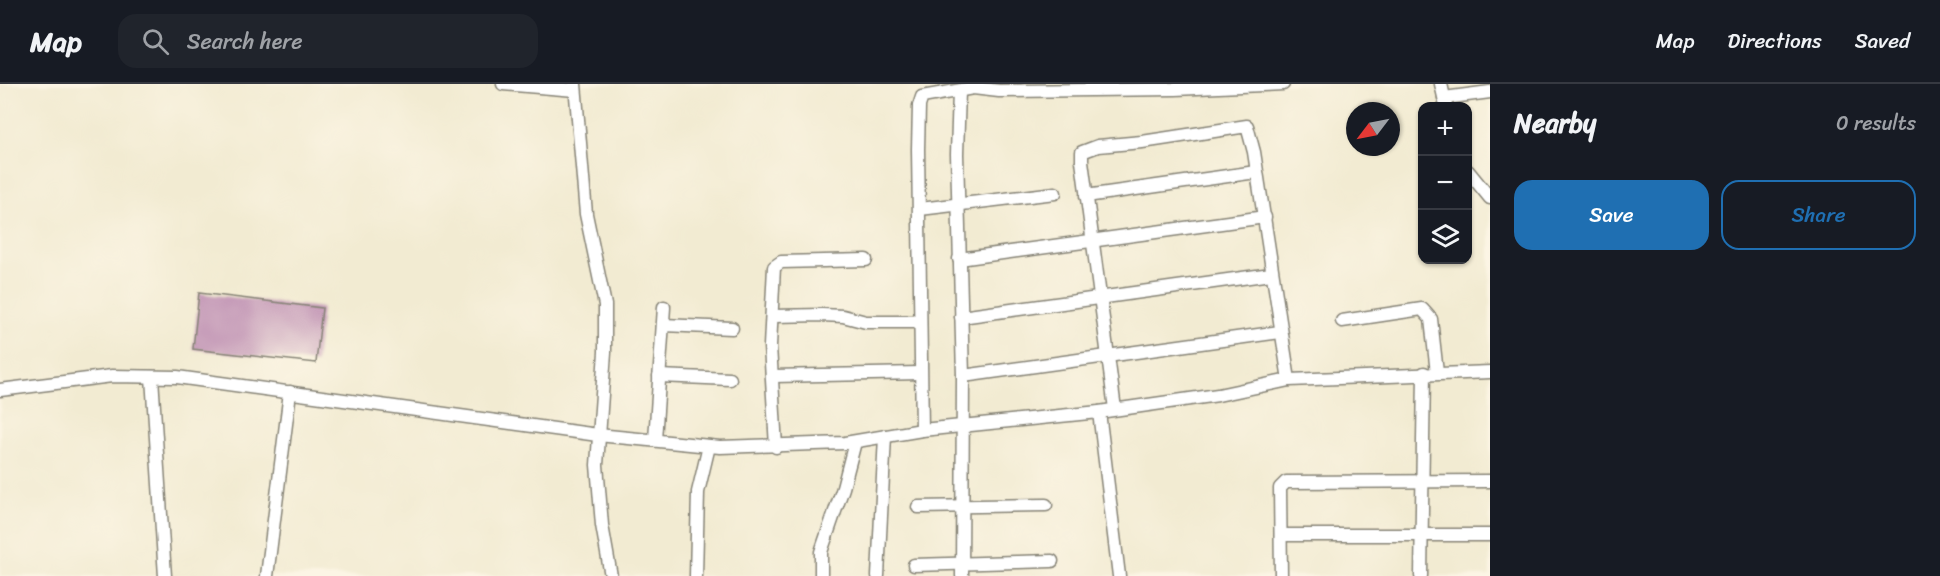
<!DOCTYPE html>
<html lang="en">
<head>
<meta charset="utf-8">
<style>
	:root { --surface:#171b24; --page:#20242c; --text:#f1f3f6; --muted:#9ea1a6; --line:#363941; --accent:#1f6fb2 }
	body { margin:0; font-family:Sriracha,sans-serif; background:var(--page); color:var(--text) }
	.controls { position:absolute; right:18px; top:18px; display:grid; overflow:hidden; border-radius:12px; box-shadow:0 2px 4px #0004 }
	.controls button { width:54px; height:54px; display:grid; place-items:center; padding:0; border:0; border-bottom:2px solid var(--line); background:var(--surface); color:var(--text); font:30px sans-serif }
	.compass { position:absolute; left:1346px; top:18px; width:54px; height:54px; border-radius:50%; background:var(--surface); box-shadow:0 2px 4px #0004; rotate:238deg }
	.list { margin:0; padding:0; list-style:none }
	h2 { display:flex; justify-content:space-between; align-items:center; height:78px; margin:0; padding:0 24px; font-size:26px }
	h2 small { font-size:20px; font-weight:400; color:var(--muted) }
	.actions { display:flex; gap:12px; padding:18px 24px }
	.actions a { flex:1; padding:14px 0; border:2px solid var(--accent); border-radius:18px; text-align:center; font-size:21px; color:var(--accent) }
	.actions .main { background:var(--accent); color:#fff }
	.icon { flex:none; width:33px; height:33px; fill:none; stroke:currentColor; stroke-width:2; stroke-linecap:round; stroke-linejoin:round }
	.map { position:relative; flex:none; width:1490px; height:492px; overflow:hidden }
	header { display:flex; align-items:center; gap:36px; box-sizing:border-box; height:84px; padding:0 30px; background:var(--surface); border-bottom:2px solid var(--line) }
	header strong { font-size:28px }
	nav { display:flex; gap:33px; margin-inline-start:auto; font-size:21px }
	.search { width:420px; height:54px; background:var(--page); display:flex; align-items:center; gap:15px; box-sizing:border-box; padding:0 21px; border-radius:18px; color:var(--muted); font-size:22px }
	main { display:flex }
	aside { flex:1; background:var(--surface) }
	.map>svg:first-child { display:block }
	.building { fill:#c296b6 }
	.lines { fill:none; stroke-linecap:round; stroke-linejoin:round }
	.minor-casing { stroke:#878477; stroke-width:15 }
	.minor { stroke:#fff; stroke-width:12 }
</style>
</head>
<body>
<header>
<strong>Map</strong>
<div class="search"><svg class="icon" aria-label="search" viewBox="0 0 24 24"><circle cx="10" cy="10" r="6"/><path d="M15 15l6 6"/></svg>Search here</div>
<nav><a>Map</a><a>Directions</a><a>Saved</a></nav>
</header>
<main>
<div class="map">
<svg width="1490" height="492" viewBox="0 0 1490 492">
	<rect width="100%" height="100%" fill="#fcf5e5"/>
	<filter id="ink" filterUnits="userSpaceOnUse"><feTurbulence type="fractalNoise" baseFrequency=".0167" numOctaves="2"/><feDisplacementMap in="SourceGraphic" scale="12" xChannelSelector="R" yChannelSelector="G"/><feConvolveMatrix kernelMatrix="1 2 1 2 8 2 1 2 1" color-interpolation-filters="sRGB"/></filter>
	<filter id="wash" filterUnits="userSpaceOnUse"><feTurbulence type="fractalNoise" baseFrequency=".008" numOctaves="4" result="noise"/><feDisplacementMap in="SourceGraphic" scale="24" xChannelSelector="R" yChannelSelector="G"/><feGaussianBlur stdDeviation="1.35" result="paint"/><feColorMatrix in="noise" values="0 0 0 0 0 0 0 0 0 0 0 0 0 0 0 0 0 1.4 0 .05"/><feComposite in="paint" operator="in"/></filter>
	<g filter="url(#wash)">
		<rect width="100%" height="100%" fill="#f2ebd2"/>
		<g id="blocks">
			<!-- building -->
			<polygon class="building" points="199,209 322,224 316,279 193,265"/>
		</g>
	</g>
	<g filter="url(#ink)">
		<use href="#blocks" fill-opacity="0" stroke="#878477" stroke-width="1.5"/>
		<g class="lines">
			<defs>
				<g id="minor">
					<polyline points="503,0 575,6"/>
					<polyline points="575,0 586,130 605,221 605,268 597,381 602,441 611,492"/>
					<polyline points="1441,0 1446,22"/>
					<polyline points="959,7 957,70 963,292 962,492"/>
					<polyline points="1444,14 1490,8"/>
					<polyline points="1468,87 1490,114"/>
					<polyline points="1086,112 1256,88"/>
					<polyline points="920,125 1055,109"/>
					<polyline points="959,175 1265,133"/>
					<polyline points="773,232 822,231 843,232 866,238 920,238"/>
					<polyline points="961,233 1271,190"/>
					<polyline points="1342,237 1422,225 1431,235 1437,289"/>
					<polyline points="663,241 732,244"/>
					<polyline points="659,292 730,295"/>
					<polyline points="773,292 920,289"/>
					<polyline points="963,292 1280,248"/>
					<polyline points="152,293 165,492"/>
					<polyline points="0,306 112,292 177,293 598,351 720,363 845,359 922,346 1099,328 1218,311 1289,296 1490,288"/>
					<polyline points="1115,325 1082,77 1082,68 1098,62 1142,58 1247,42 1254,68 1289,296"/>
					<polyline points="1099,328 1119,492"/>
					<polyline points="922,346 918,65 919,22 922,13 973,4 999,7 1175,5 1283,0"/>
					<polyline points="655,356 664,223"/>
					<polyline points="776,363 770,262 774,183 781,178 866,176"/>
					<polyline points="918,423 1046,421"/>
					<polyline points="1281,451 1490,451"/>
					<polyline points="914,481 1052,477"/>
					<polyline points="267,492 290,308"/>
					<polyline points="696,492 698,408 709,362"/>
					<polyline points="821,492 821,468 843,404 855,358"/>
					<polyline points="878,492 885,352"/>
					<polyline points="1281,492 1280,404 1286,398 1490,397"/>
					<polyline points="1421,492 1424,289"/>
				</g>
			</defs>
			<!-- minor casing -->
			<use href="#minor" class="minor-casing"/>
			<!-- minor -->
			<use href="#minor" class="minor"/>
		</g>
	</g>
</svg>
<div class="controls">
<button>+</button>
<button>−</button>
<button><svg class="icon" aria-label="layers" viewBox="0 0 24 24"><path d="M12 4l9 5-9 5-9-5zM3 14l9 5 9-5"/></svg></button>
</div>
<svg class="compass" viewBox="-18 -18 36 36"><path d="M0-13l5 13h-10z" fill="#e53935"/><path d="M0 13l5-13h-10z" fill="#9ea1a6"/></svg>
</div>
<aside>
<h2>Nearby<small>0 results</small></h2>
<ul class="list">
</ul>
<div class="actions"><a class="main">Save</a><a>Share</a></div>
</aside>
</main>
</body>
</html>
